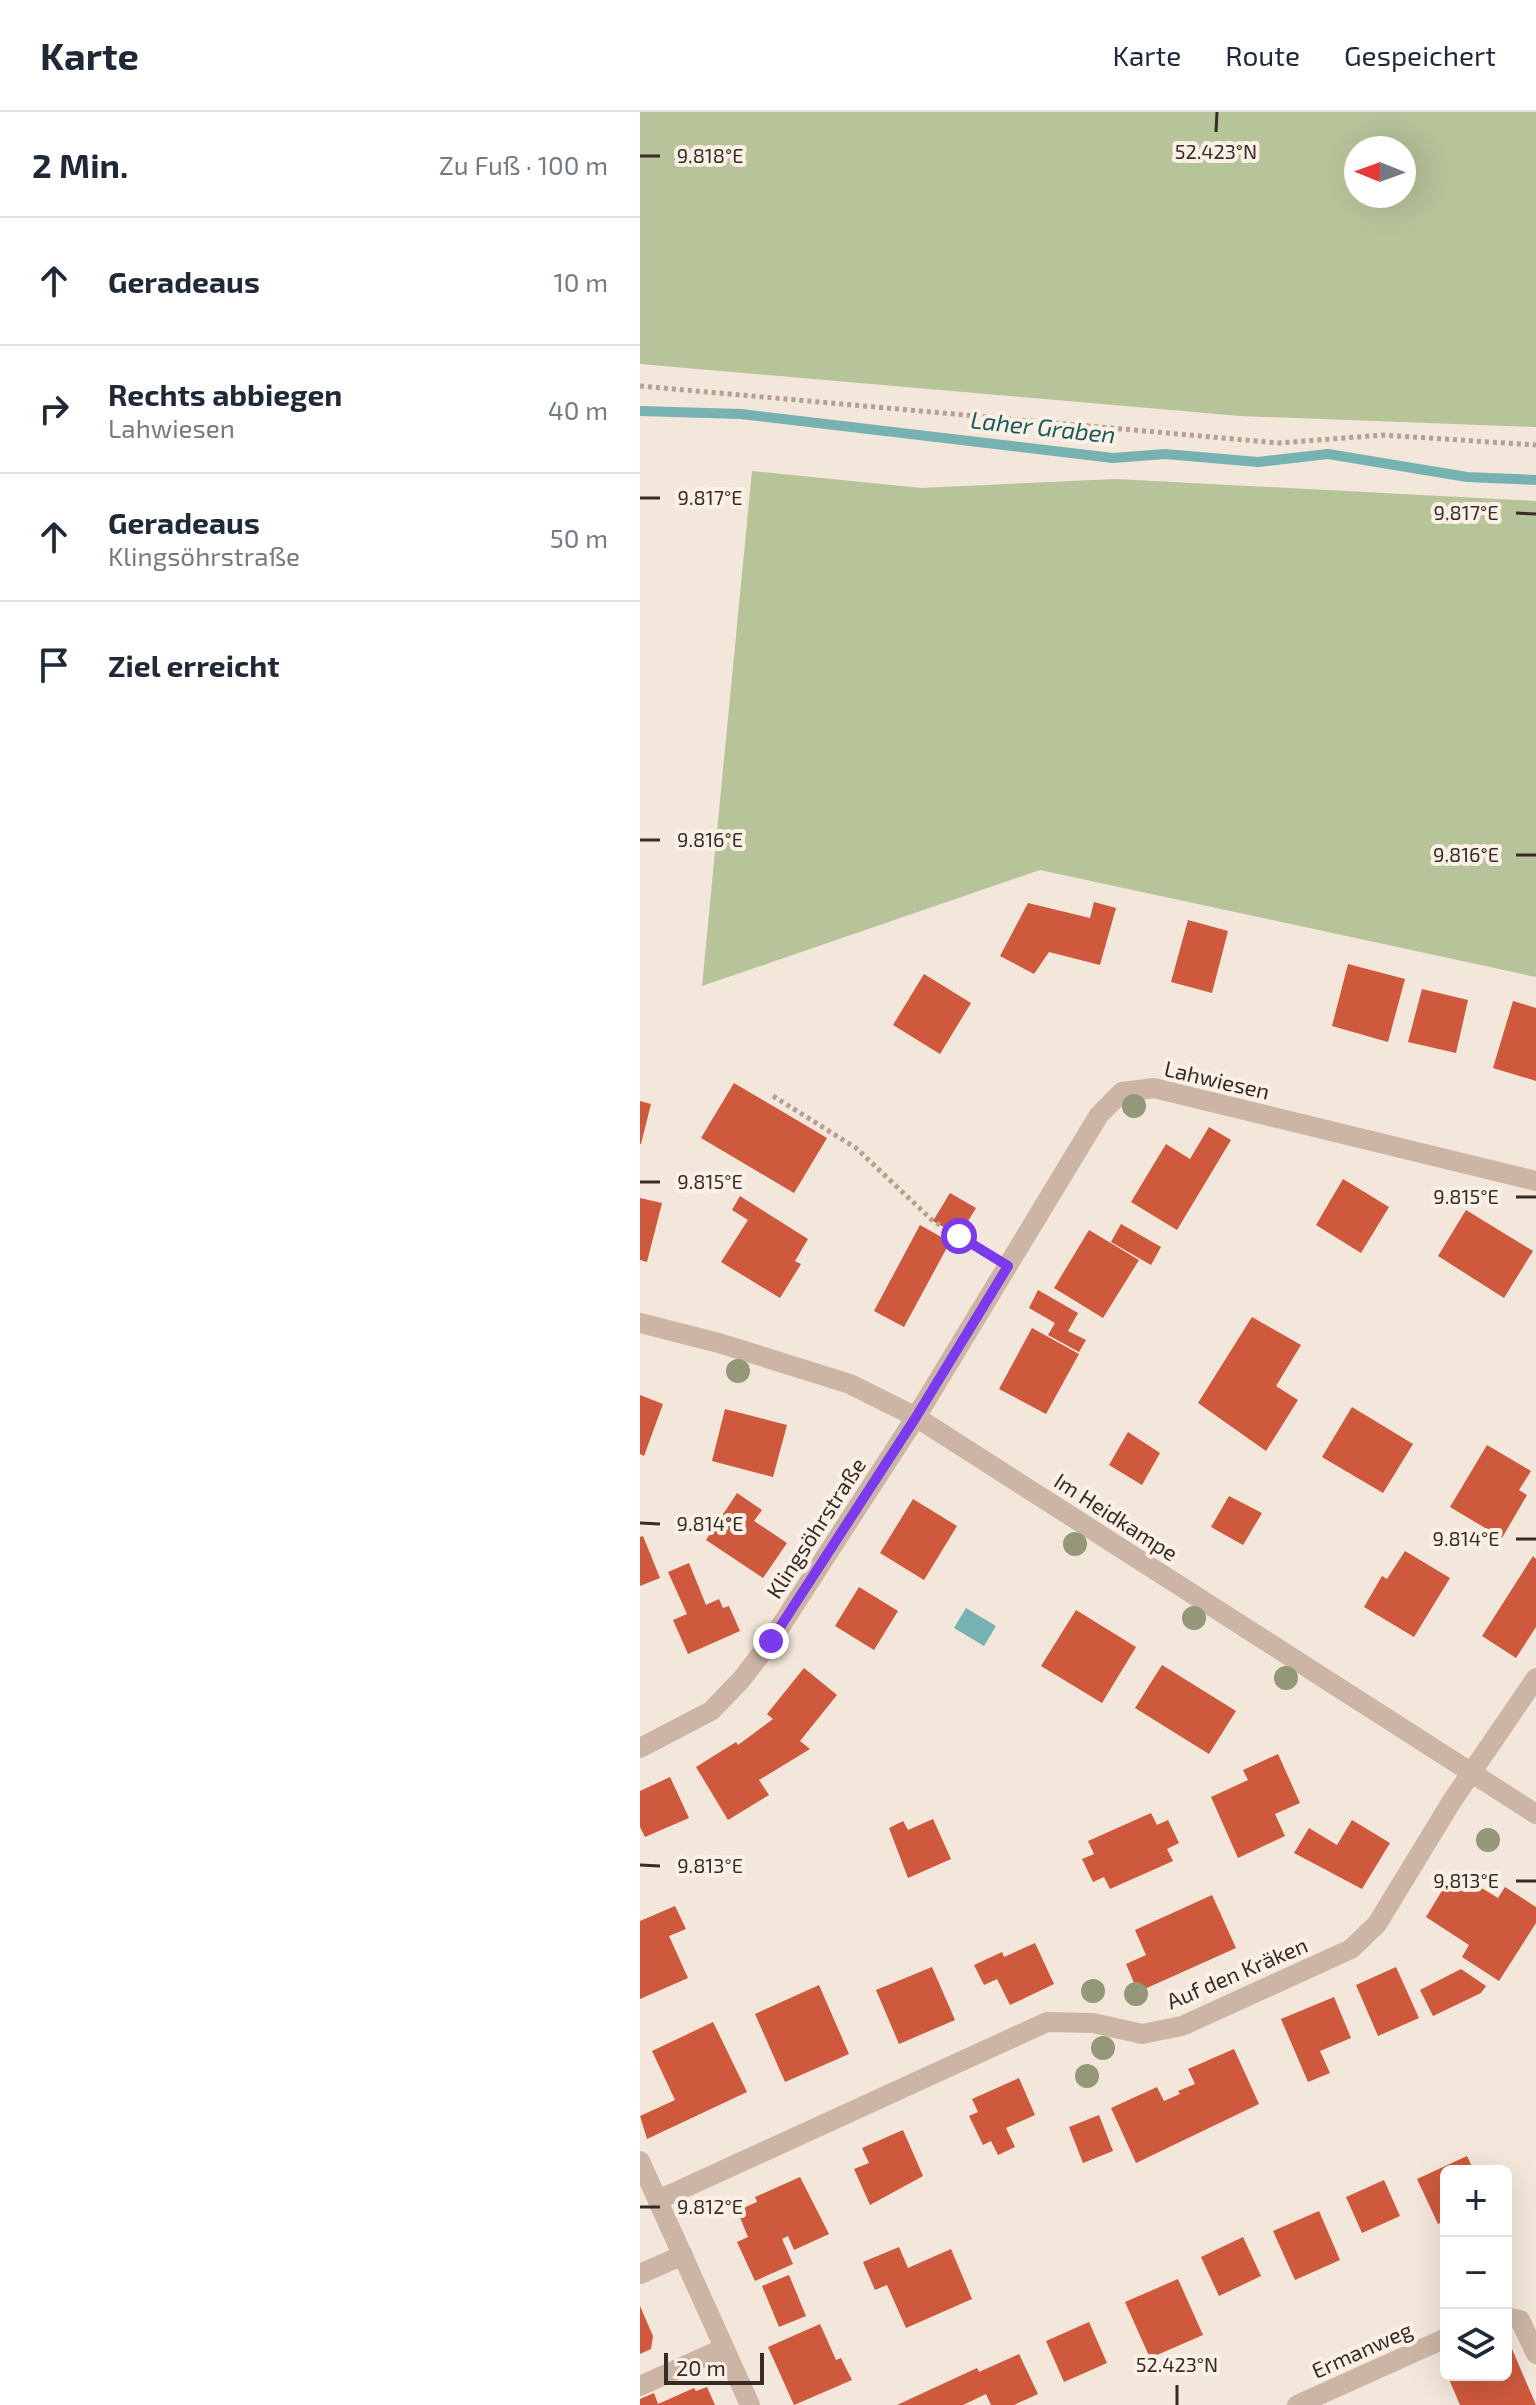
<!DOCTYPE html>
<html lang="de">
<head>
<meta charset="utf-8">
<style>
	:root { --surface:#fff; --page:#f2f2f3; --text:#1f2937; --muted:#747a83; --line:#e0e1e3 }
	body { margin:0; font-family:"Exo 2",sans-serif; background:var(--page); color:var(--text) }
	.controls { position:absolute; right:24px; bottom:24px; display:grid; overflow:hidden; border-radius:12px; box-shadow:0 8px 32px #0002 }
	.controls button { width:72px; height:72px; display:grid; place-items:center; padding:0; border:0; border-bottom:2px solid var(--line); background:var(--surface); color:var(--text); font:40px sans-serif }
	.compass { position:absolute; left:704px; top:24px; width:72px; height:72px; border-radius:50%; background:var(--surface); box-shadow:0 8px 32px #0002; rotate:271deg }
	.scale { position:absolute; left:24px; bottom:20px; width:100px; box-sizing:border-box; padding-left:8px; border:4px solid #372b27; border-top:0; font-size:22px; line-height:28px; white-space:nowrap; color:#372b27; -webkit-text-stroke:6px #fbf0e6; paint-order:stroke }
	.stop { position:absolute; width:24px; height:24px; margin:-18px; border:6px solid #7c3aed; border-radius:50%; background:#fff }
	.stop.end { background:#7c3aed; border-color:#fff; box-shadow:0 2px 8px #0008 }
	.list { margin:0; padding:0; list-style:none }
	h2 { display:flex; justify-content:space-between; align-items:center; height:104px; margin:0; padding:0 32px; font-size:34px }
	h2 small { font-size:26px; font-weight:400; color:var(--muted) }
	.list li { display:grid; grid-template-columns:52px 1fr auto; gap:24px; align-items:center; box-sizing:border-box; height:128px; padding:0 32px; border-top:2px solid var(--line) }
	.list b { display:block; font-size:30px; white-space:nowrap }
	.list p { margin:0; font-size:26px; white-space:nowrap; color:var(--muted) }
	.list em { font-size:26px; font-style:normal; color:var(--muted) }
	.icon { flex:none; width:44px; height:44px; fill:none; stroke:currentColor; stroke-width:2; stroke-linecap:round; stroke-linejoin:round }
	.map { position:relative; flex:none; width:896px; height:2293px; overflow:hidden }
	header { display:flex; align-items:center; gap:48px; box-sizing:border-box; height:112px; padding:0 40px; background:var(--surface); border-bottom:2px solid var(--line) }
	header strong { font-size:38px }
	nav { display:flex; gap:44px; margin-inline-start:auto; font-size:28px }
	main { display:flex }
	aside { flex:1; background:var(--surface) }
	.map>svg:first-child { display:block }
	.green { fill:#b7c399; fill-rule:evenodd }
	.water { fill:#77b2b2 }
	.lines { fill:none; stroke-linecap:round; stroke-linejoin:round }
	.stream { stroke:#77b2b2; stroke-width:10 }
	.building { fill:#ce593d }
	.path { stroke:#b89f8f; stroke-width:5; stroke-dasharray:4 4; stroke-linecap:butt }
	.minor { stroke:#ccb5a5; stroke-width:20 }
	.tree { fill:#959779 }
	.route { stroke:#7c3aed; stroke-width:10 }
	.ticks { fill:none; stroke:#372b27; stroke-width:3 }
	.labels { text-anchor:middle; stroke-width:8; stroke-linejoin:round; paint-order:stroke }
	.street-label { font-size:22px; fill:#372b27; stroke:#fbf0e6 }
	.water-label { font-size:24px; font-style:italic; fill:#195a5c; stroke:#fbf0e6 }
	.ticks-label { font-size:20px; text-anchor:middle; fill:#372b27; stroke:#fbf0e6; stroke-width:8; stroke-linejoin:round; paint-order:stroke }
</style>
</head>
<body>
<header>
<strong>Karte</strong>
<nav><a>Karte</a><a>Route</a><a>Gespeichert</a></nav>
</header>
<main>
<aside>
<h2>2 Min.<small>Zu Fuß · 100 m</small></h2>
<ul class="list">
<li><svg class="icon" aria-label="ahead" viewBox="0 0 24 24"><path d="M12 20V5M6 11l6-6 6 6"/></svg><div><b>Geradeaus</b></div><em>10 m</em></li>
<li><svg class="icon" aria-label="right" viewBox="0 0 24 24"><path d="M7 20v-9h11M14 6l5 5-5 5"/></svg><div><b>Rechts abbiegen</b><p>Lahwiesen</p></div><em>40 m</em></li>
<li><svg class="icon" aria-label="ahead" viewBox="0 0 24 24"><path d="M12 20V5M6 11l6-6 6 6"/></svg><div><b>Geradeaus</b><p>Klingsöhrstraße</p></div><em>50 m</em></li>
<li><svg class="icon" aria-label="arrive" viewBox="0 0 24 24"><path d="M6 21V4h12l-3 4 3 4H6"/></svg><div><b>Ziel erreicht</b></div></li>
</ul>
</aside>
<div class="map">
<svg width="896" height="2293" viewBox="0 0 896 2293">
	<rect width="100%" height="100%" fill="#f3e6da"/>
	<!-- green -->
	<g class="green">
		<path d="M 0,0 L 896,0 L 896,315 L 600,304 L 0,252 ZM 716,36 L 764,36 L 764,84 L 716,84 Z"/>
		<polygon points="112,359 281,376 476,367 896,389 896,865 400,758 62,874"/>
	</g>
	<!-- water -->
	<polygon class="water" points="326,1496 356,1514 344,1534 314,1516"/>
	<g class="lines">
		<!-- stream -->
		<polyline class="stream" points="0,299 101,302 473,346 525,342 618,350 688,342 827,365 896,368"/>
	</g>
	<!-- building -->
	<g class="building">
		<polygon points="454,790 476,796 460,853 409,840 394,862 360,844 388,791 450,806"/>
		<polygon points="548,808 588,819 572,881 531,870"/>
		<polygon points="708,852 765,867 748,930 692,914"/>
		<polygon points="284,862 331,891 300,942 253,913"/>
		<polygon points="782,877 828,888 816,941 768,930"/>
		<polygon points="873,889 896,896 896,969 853,956"/>
		<polygon points="94,971 187,1026 154,1081 61,1026"/>
		<polygon points="0,989 11,992 1,1032 0,1032"/>
		<polygon points="569,1015 591,1028 537,1118 491,1090 526,1032 550,1047"/>
		<polygon points="703,1067 749,1095 721,1141 676,1113"/>
		<polygon points="310,1081 336,1096 319,1124 293,1109"/>
		<polygon points="100,1084 168,1127 155,1149 161,1152 140,1186 81,1150 108,1108 92,1098"/>
		<polygon points="0,1086 22,1091 7,1150 0,1148"/>
		<polygon points="826,1098 893,1139 864,1186 798,1144"/>
		<polygon points="481,1112 521,1135 511,1153 471,1130"/>
		<polygon points="280,1113 310,1130 264,1215 234,1199"/>
		<polygon points="449,1118 499,1148 463,1206 414,1176"/>
		<polygon points="398,1178 438,1201 428,1219 446,1228 439,1240 408,1223 415,1211 389,1196"/>
		<polygon points="612,1205 661,1233 636,1274 658,1288 626,1339 558,1291"/>
		<polygon points="392,1216 439,1242 406,1302 359,1277"/>
		<polygon points="0,1283 23,1292 4,1344 0,1342"/>
		<polygon points="712,1295 773,1332 743,1381 682,1345"/>
		<polygon points="85,1297 147,1313 133,1365 72,1349"/>
		<polygon points="488,1320 520,1341 502,1373 469,1353"/>
		<polygon points="847,1333 891,1359 879,1378 887,1383 862,1426 810,1395"/>
		<polygon points="97,1381 122,1398 114,1409 147,1431 123,1466 66,1428"/>
		<polygon points="589,1384 622,1401 603,1433 571,1415"/>
		<polygon points="273,1387 317,1414 284,1468 240,1441"/>
		<polygon points="3,1424 20,1466 0,1474 0,1425"/>
		<polygon points="765,1439 810,1466 774,1525 724,1495 742,1464 747,1467"/>
		<polygon points="893,1444 896,1447 896,1515 876,1546 842,1524"/>
		<polygon points="49,1451 66,1493 79,1487 83,1496 89,1494 100,1519 48,1542 33,1508 47,1502 28,1460"/>
		<polygon points="219,1475 258,1499 234,1538 195,1514"/>
		<polygon points="436,1498 496,1535 462,1591 401,1554"/>
		<polygon points="522,1553 596,1599 569,1642 495,1596"/>
		<polygon points="164,1556 197,1583 160,1629 170,1637 119,1668 129,1683 88,1708 56,1655 96,1630 98,1633 133,1607 127,1602"/>
		<polygon points="638,1642 660,1691 635,1702 645,1724 598,1746 571,1685 608,1668 603,1658"/>
		<polygon points="30,1665 49,1706 5,1725 0,1715 0,1679"/>
		<polygon points="511,1701 517,1713 528,1708 539,1731 527,1737 533,1749 470,1777 464,1765 453,1770 442,1747 454,1742 448,1729"/>
		<polygon points="293,1707 311,1747 268,1766 249,1716 263,1709 268,1718"/>
		<polygon points="712,1708 750,1731 722,1777 654,1741 669,1716 697,1733"/>
		<polygon points="814,1759 858,1786 865,1775 896,1795 896,1811 859,1869 822,1845 829,1833 786,1805"/>
		<polygon points="572,1783 596,1836 498,1880 486,1852 506,1843 495,1818"/>
		<polygon points="35,1794 46,1817 29,1824 48,1866 0,1887 0,1809"/>
		<polygon points="395,1831 414,1872 370,1893 357,1867 344,1873 334,1853 362,1840 364,1845"/>
		<polygon points="292,1855 315,1908 259,1932 236,1878"/>
		<polygon points="756,1855 779,1906 738,1924 716,1873"/>
		<polygon points="821,1857 846,1874 841,1881 793,1904 780,1878"/>
		<polygon points="179,1873 209,1942 145,1970 115,1902"/>
		<polygon points="694,1885 711,1926 680,1939 690,1961 668,1970 641,1907"/>
		<polygon points="73,1910 107,1980 7,2027 0,2004 35,1988 12,1939"/>
		<polygon points="594,1937 619,1992 496,2051 471,1996 517,1975 524,1989 540,1982 538,1979 555,1972 548,1957"/>
		<polygon points="379,1966 395,2003 366,2016 375,2035 358,2043 351,2029 343,2033 329,2004 338,2000 332,1987"/>
		<polygon points="459,2003 473,2039 443,2051 429,2015"/>
		<polygon points="263,2018 283,2064 230,2093 214,2057 229,2051 222,2036"/>
		<polygon points="827,2044 834,2059 806,2059 806,2108 798,2112 777,2067"/>
		<polygon points="160,2065 189,2122 154,2138 148,2124 142,2127 153,2152 115,2169 97,2130 108,2125 99,2103 101,2097 117,2090 115,2085"/>
		<polygon points="744,2068 760,2104 722,2121 706,2085"/>
		<polygon points="679,2099 700,2148 655,2168 633,2119"/>
		<polygon points="603,2125 621,2164 579,2184 561,2145"/>
		<polygon points="259,2135 268,2156 311,2137 332,2187 266,2216 247,2173 235,2178 223,2150"/>
		<polygon points="149,2163 166,2204 139,2215 122,2174"/>
		<polygon points="538,2167 563,2223 510,2246 485,2190"/>
		<polygon points="0,2194 13,2224 11,2237 0,2242"/>
		<polygon points="449,2210 467,2251 424,2270 406,2229"/>
		<polygon points="180,2212 196,2248 201,2246 212,2268 154,2293 128,2235"/>
		<polygon points="872,2237 896,2293 820,2293 808,2265 866,2263 866,2239"/>
		<polygon points="379,2242 398,2282 374,2293 351,2293 346,2282 323,2293 257,2293 337,2256 339,2260"/>
		<polygon points="67,2275 75,2293 0,2293 0,2287 14,2281 18,2292 54,2276 56,2279"/>
	</g>
	<g class="lines">
		<!-- path -->
		<g class="path">
			<polyline points="0,274 639,331 743,323 896,333"/>
			<polyline points="133,984 216,1036 293,1109 347,1141"/>
		</g>
		<!-- minor -->
		<g class="minor">
			<polyline points="0,1211 79,1231 210,1272 276,1305 896,1702"/>
			<polyline points="0,1636 71,1599 101,1568 131,1529 276,1305 459,1003 482,980 514,976 896,1069"/>
			<polyline points="0,2049 110,2293"/>
			<polyline points="18,2088 407,1910 453,1911 502,1922 542,1914 711,1837 737,1812 812,1689 896,1566"/>
			<polyline points="0,2162 43,2143"/>
			<polyline points="866,2205 880,2208 896,2242"/>
			<polyline points="0,2274 84,2236"/>
			<polyline points="657,2293 806,2226"/>
		</g>
	</g>
	<!-- trees -->
	<g class="tree">
		<circle cx="494" cy="994" r="12"/>
		<circle cx="98" cy="1259" r="12"/>
		<circle cx="435" cy="1432" r="12"/>
		<circle cx="554" cy="1506" r="12"/>
		<circle cx="646" cy="1566" r="12"/>
		<circle cx="848" cy="1728" r="12"/>
		<circle cx="453" cy="1879" r="12"/>
		<circle cx="496" cy="1882" r="12"/>
		<circle cx="463" cy="1936" r="12"/>
		<circle cx="447" cy="1964" r="12"/>
	</g>
	<g class="lines">
		<!-- route -->
		<polyline class="route" points="131,1529 276,1305 368,1154 319,1124"/>
	</g>
	<!-- ticks -->
	<path class="ticks" d="M 576,20 L 577,0M 0,44 L 20,44M 0,386 L 20,386M 876,401 L 896,402M 0,728 L 20,728M 876,743 L 896,743M 0,1070 L 20,1070M 876,1085 L 896,1085M 0,1411 L 20,1412M 876,1427 L 896,1427M 0,1753 L 20,1754M 876,1769 L 896,1769M 0,2095 L 20,2095M 537,2293 L 537,2273"/>
	<g class="labels">
		<!-- street labels -->
		<g class="street-label">
			<text transform="translate(577 968) rotate(13)" y="8">Lahwiesen</text>
			<text transform="translate(476 1405) rotate(33)" y="8">Im Heidkampe</text>
			<text transform="translate(176 1416) rotate(-57)" y="8">Klingsöhrstraße</text>
			<text transform="translate(597 1861) rotate(-23)" y="8">Auf den Kräken</text>
			<text transform="translate(722 2238) rotate(-24)" y="8">Ermanweg</text>
		</g>
		<!-- water labels -->
		<g class="water-label">
			<text transform="translate(403 316) rotate(6)" y="8">Laher Graben</text>
		</g>
	</g>
	<g class="ticks-label">
		<text x="576" y="47">52.423°N</text>
		<text x="70" y="51">9.818°E</text>
		<text x="70" y="393">9.817°E</text>
		<text x="826" y="408">9.817°E</text>
		<text x="70" y="735">9.816°E</text>
		<text x="826" y="750">9.816°E</text>
		<text x="70" y="1077">9.815°E</text>
		<text x="826" y="1092">9.815°E</text>
		<text x="70" y="1419">9.814°E</text>
		<text x="826" y="1434">9.814°E</text>
		<text x="70" y="1761">9.813°E</text>
		<text x="826" y="1776">9.813°E</text>
		<text x="70" y="2102">9.812°E</text>
		<text x="537" y="2260">52.423°N</text>
	</g>
</svg>
<div class="controls">
<button>+</button>
<button>−</button>
<button><svg class="icon" aria-label="layers" viewBox="0 0 24 24"><path d="M12 4l9 5-9 5-9-5zM3 14l9 5 9-5"/></svg></button>
</div>
<svg class="compass" viewBox="-18 -18 36 36"><path d="M0-13l5 13h-10z" fill="#e53935"/><path d="M0 13l5-13h-10z" fill="#747a83"/></svg>
<div class="scale">20 m</div>
<div class="stop" style="left:319px;top:1124px"></div>
<div class="stop end" style="left:131px;top:1529px"></div>
</div>
</main>
</body>
</html>
